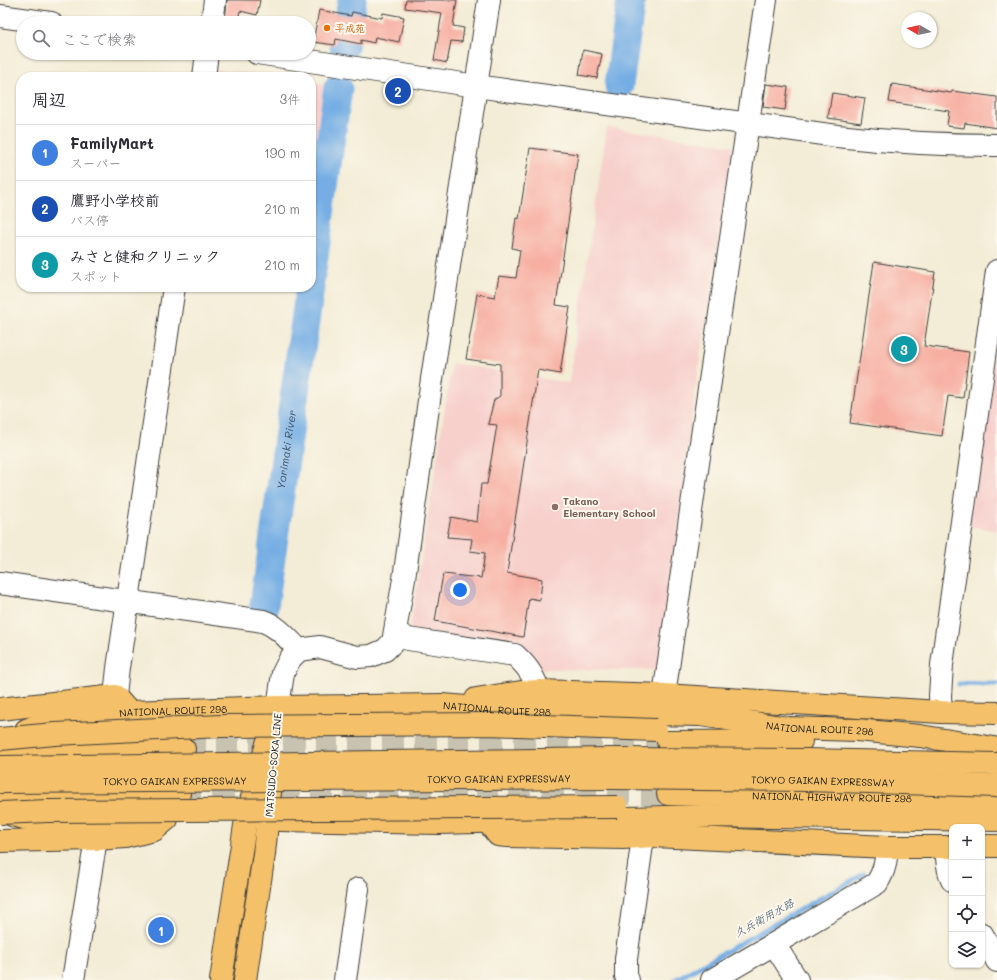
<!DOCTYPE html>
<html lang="ja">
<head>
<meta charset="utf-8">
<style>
	:root { --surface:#fff; --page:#f7f7f7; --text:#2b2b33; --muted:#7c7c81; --line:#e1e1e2; --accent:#db2777 }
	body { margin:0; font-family:Mali,"Klee One",sans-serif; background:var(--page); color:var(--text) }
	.controls { position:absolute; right:12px; bottom:12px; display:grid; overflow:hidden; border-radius:8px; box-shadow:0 1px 3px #0004 }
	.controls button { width:36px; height:36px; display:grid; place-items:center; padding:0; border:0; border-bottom:1px solid var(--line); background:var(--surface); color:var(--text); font:20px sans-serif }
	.compass { position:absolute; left:901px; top:12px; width:36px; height:36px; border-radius:50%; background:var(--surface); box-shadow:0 1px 3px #0004; rotate:279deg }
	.you { position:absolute; left:460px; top:590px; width:14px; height:14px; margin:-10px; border:3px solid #fff; border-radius:50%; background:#1a73e8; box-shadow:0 0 0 6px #1a73e833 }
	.badge { display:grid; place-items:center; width:26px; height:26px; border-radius:50%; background:var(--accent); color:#fff; font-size:13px; font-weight:700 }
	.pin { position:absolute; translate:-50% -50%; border:2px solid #fff; box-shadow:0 1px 4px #0006 }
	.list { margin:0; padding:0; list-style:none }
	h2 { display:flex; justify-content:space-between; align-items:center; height:52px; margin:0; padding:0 16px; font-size:17px }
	h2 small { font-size:13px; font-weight:400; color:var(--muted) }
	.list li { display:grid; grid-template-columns:26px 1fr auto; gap:12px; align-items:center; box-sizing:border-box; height:56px; padding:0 16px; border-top:1px solid var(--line) }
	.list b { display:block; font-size:15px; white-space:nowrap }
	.list p { margin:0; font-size:13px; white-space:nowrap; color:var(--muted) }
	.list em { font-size:13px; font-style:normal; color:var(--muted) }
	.icon { flex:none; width:22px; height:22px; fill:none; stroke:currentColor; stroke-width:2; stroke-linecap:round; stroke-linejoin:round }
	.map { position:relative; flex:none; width:997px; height:980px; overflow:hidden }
	.search { position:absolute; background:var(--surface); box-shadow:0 1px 3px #0004; left:16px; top:16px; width:300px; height:44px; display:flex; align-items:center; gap:10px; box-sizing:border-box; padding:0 14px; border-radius:22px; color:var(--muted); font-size:15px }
	.panel { position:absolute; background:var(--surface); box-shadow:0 1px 3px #0004; left:16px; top:72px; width:300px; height:220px; border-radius:16px }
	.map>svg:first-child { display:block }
	.built { fill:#f7d0cc }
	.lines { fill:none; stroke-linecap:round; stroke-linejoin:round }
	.stream { stroke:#74ade4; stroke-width:5 }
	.river { stroke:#74ade4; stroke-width:29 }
	.building { fill:#f7afa2 }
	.highway-tunnel { stroke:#c8c2b1; stroke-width:22; stroke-dasharray:22 11; stroke-linecap:butt }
	.minor-casing { stroke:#3c3b38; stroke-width:24 }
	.major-casing { stroke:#3c3b38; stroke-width:24 }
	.highway-casing { stroke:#3c3b38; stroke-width:24 }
	.minor { stroke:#fff; stroke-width:22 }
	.major { stroke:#f4c16a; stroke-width:22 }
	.highway { stroke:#f4c16a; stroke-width:22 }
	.highway-bridge-casing { stroke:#3c3b38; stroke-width:24; stroke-linecap:butt }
	.highway-bridge { stroke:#f4c16a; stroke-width:22 }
	.food-dot { fill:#e8710a; stroke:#fbf7ec; stroke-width:1.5 }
	.education-dot { fill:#8d6e63; stroke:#fbf7ec; stroke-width:1.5 }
	.labels { text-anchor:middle; stroke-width:4; stroke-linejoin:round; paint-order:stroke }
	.food-label { font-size:10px; font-weight:bold; fill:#c56008; stroke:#fbf7ec; text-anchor:start }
	.education-label { font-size:10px; font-weight:bold; fill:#785e54; stroke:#fbf7ec; text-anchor:start }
	.street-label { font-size:10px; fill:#1c1c1c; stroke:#fbf7ec }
	.water-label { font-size:11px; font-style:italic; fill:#3f566c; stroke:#fbf7ec }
</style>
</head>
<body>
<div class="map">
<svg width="997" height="980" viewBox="0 0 997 980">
	<rect width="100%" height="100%" fill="#fbf7ec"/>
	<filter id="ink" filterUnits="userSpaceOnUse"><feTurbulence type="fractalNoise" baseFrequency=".025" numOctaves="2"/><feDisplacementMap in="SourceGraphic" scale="8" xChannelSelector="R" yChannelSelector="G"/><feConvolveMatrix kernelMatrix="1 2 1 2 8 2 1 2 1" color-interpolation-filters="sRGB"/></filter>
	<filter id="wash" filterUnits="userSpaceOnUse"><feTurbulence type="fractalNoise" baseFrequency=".012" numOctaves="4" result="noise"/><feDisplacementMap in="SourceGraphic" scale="16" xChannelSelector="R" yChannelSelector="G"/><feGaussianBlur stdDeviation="0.9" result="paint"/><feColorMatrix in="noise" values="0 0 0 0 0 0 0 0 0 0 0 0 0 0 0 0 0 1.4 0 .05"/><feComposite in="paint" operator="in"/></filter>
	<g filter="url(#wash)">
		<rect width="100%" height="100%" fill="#f3ecd6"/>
		<!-- built -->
		<g class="built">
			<polygon points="215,69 274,77 214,77"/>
			<polygon points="311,82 330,85 316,174 311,173"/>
			<polygon points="607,127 733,146 696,385 660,670 539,669 410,630 452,363 569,383"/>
			<polygon points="997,332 997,531 969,526"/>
		</g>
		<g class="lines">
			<!-- stream -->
			<g class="stream">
				<polyline points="959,684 997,684"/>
				<polyline points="675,980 864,874"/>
			</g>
			<!-- river -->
			<g class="river">
				<polyline points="344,46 352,0"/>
				<polyline points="619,85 631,0"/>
				<polyline points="311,277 338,88"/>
				<path id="s1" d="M 263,613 L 310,287"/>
			</g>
		</g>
		<g id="blocks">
			<!-- building -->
			<g class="building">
				<polygon points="227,0 260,0 257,15 240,11 237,23 225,21"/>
				<polygon points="406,0 457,0 453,26 464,28 462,42 451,41 447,63 434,60 442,13 405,8"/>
				<polygon points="319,10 351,16 352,12 382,18 383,13 404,17 399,42 375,37 374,43 361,40 361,44 336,39 335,45 313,42"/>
				<polygon points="583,50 602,54 597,78 579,75"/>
				<polygon points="766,84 788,87 785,110 763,107"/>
				<polygon points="892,84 951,93 952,91 997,97 997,128 965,123 964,128 947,126 949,111 889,102"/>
				<polygon points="832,93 865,98 861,123 828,118"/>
				<polygon points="530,148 578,154 556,305 570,307 560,374 538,370 507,573 542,579 540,600 529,598 523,637 435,621 443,574 481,578 485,553 470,551 472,539 447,537 451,517 477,522 481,484 487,484 497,425 488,424 494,400 500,396 500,364 466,359 477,294 495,297 499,276 516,278 520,250 512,248 516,218 519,219"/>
				<polygon points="874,262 935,272 924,346 969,352 963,398 948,396 942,436 850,423"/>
			</g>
		</g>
	</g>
	<g filter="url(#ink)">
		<use href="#blocks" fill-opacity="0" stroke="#3c3b38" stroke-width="1"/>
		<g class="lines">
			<!-- highway-tunnel -->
			<g class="highway-tunnel">
				<polyline points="184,749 668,742"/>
				<polyline points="179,794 668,794"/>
			</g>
			<defs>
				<g id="minor">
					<polyline points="0,16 51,23"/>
					<polyline points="212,23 215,0"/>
					<path d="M 257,53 L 476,86 L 837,136 C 890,142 943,145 997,145"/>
					<polyline points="204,77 207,53"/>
					<path d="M 0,583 L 263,621 C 278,626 288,639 299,650"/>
					<path d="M 396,632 L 408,639 L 515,655 C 528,667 533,675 539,691"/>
					<polyline points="664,695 766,0"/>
					<polyline points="115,696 118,668 174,287"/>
					<polyline points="278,707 283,673 290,659 299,650 320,647 357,657 371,656 385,650 393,642 404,579 432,379 489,0"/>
					<polyline points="941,712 940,696 942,665 997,271"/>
					<path d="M 946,847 C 947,858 947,870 952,880"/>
					<polyline points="982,934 997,961"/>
					<polyline points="774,944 797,980"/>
					<polyline points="73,980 96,839"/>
					<polyline points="345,980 358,889"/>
					<polyline points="628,980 626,976 626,959 643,837"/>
					<path d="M 712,980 L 774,944 L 877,883 C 885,870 886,861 887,847"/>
				</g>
				<g id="major">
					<polyline points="221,980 246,819 277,708"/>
					<polyline points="245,980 264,854 273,762"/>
				</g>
				<g id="highway">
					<polyline points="476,699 521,692 539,691 664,695 941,712 997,713"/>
					<polyline points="0,709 115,696 129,712"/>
					<path id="s2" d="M 26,730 L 39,725 L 129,712 L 278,707 L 443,705 L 514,711 L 700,715 L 788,728 L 857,730 L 920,736 L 994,748"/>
					<polyline points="668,742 801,741"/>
					<polyline points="0,755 184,749"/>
					<path id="s3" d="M 668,794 L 997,800"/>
					<polyline points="0,797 179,794"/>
					<polyline points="12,815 49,824 136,820"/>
					<polyline points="280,820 438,823 704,816 997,820"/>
					<polyline points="487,821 498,835 507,836 623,838 654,836 887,847 952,847"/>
					<polyline points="0,841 96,839 125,837 154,830 167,819"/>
					<polyline points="982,846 997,846"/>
				</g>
			</defs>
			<!-- minor casing -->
			<use href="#minor" class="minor-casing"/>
			<!-- major casing -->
			<use href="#major" class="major-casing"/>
			<!-- highway casing -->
			<use href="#highway" class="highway-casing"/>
			<!-- minor -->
			<use href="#minor" class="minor"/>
			<!-- major -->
			<use href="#major" class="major"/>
			<!-- highway -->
			<use href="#highway" class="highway"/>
			<defs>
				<g id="highway-bridge">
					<polyline points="0,739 55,734 221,726 487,724 656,730"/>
					<polyline points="0,767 610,759 806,760 997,764"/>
					<path id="s4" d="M 0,782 L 611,778 L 805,780 L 997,786"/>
					<polyline points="0,813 48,811 617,807"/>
				</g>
			</defs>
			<!-- highway-bridge casing -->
			<use href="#highway-bridge" class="highway-bridge-casing"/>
			<!-- highway-bridge -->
			<use href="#highway-bridge" class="highway-bridge"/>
		</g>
	</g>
	<!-- markers -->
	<circle class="food-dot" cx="327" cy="28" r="4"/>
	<circle class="education-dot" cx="555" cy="507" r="4"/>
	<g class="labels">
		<!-- food labels -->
		<g class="food-label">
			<text x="335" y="32">平成苑</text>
		</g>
		<!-- education labels -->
		<g class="education-label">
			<text x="563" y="505">Takano<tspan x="563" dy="12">Elementary School</tspan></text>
		</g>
		<!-- street labels -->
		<g class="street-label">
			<text dy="4" stroke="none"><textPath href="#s2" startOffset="473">NATIONAL ROUTE 298</textPath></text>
			<text dy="4" stroke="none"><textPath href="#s2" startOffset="149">NATIONAL ROUTE 298</textPath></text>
			<text dy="4" stroke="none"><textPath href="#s2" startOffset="797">NATIONAL ROUTE 298</textPath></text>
			<text transform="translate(273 765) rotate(-85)" y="4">MATSUDO-SOKA LINE</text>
			<text dy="4" stroke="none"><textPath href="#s4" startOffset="499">TOKYO GAIKAN EXPRESSWAY</textPath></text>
			<text dy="4" stroke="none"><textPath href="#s4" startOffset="175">TOKYO GAIKAN EXPRESSWAY</textPath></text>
			<text dy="4" stroke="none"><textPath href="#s4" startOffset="823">TOKYO GAIKAN EXPRESSWAY</textPath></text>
			<text dy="4" stroke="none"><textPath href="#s3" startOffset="164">NATIONAL HIGHWAY ROUTE 298</textPath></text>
		</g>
		<!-- water labels -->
		<g class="water-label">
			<text dy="4" stroke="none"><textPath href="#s1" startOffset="165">Yorimaki River</textPath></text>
			<text transform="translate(764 918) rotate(-29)" y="4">久兵衛用水路</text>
		</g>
	</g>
</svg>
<div class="controls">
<button>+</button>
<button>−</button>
<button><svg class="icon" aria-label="locate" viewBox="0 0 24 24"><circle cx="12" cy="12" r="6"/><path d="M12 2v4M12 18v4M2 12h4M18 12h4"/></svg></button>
<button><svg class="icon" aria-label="layers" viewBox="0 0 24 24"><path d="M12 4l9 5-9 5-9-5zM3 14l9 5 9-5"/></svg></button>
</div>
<svg class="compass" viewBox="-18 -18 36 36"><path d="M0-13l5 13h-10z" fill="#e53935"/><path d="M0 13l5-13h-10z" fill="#7c7c81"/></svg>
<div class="you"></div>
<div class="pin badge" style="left:161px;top:930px;background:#3f7fe0">1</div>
<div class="pin badge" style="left:398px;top:91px;background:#1a4fb4">2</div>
<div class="pin badge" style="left:904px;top:349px;background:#0f9aa8">3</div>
<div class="search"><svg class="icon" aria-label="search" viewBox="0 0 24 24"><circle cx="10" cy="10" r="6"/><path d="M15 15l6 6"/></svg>ここで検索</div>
<section class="panel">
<h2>周辺<small>3件</small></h2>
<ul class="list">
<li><span class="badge" style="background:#3f7fe0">1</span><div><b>FamilyMart</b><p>スーパー</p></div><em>190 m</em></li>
<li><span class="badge" style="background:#1a4fb4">2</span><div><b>鷹野小学校前</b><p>バス停</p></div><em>210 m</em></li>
<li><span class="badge" style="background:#0f9aa8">3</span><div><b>みさと健和クリニック</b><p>スポット</p></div><em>210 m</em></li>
</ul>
</section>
</div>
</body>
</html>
